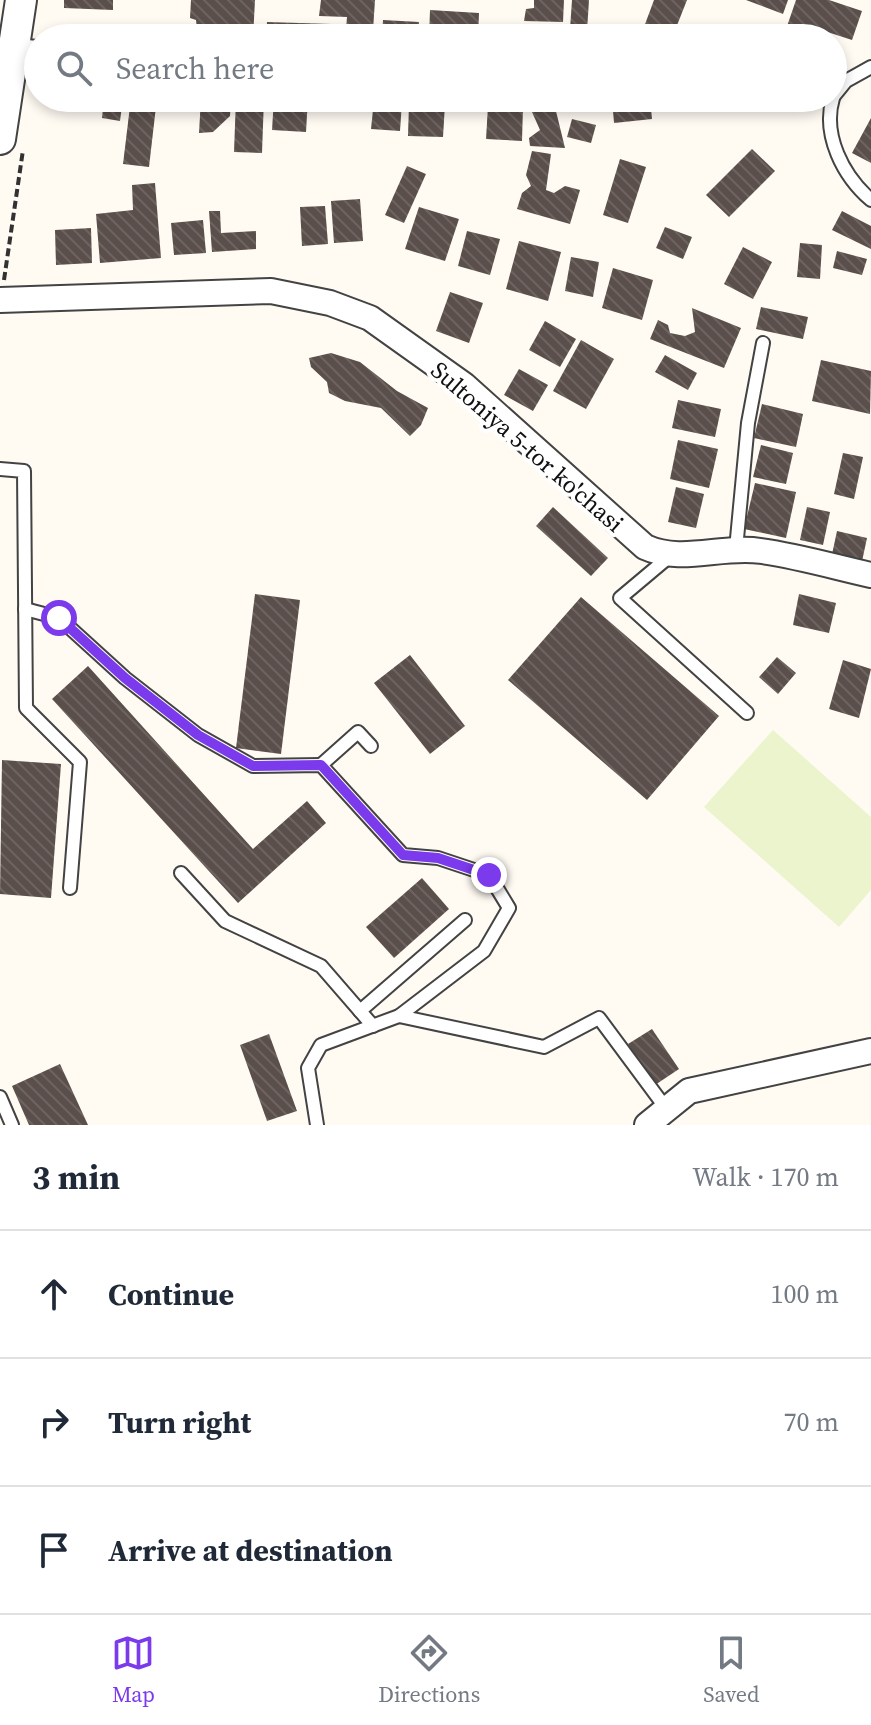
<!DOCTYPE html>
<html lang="en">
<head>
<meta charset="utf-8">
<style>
	:root { --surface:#fff; --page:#f6f6f7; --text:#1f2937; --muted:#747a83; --line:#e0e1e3; --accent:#7c3aed }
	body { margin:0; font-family:"Source Serif 4",serif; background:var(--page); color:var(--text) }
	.stop { position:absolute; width:24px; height:24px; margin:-18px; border:6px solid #7c3aed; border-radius:50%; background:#fff }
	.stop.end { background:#7c3aed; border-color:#fff; box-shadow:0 2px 8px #0008 }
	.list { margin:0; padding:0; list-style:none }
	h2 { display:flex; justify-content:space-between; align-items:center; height:104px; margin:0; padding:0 32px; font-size:34px }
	h2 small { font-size:26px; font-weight:400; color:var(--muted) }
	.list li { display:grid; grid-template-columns:52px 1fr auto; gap:24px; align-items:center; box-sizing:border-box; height:128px; padding:0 32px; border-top:2px solid var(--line) }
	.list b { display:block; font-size:30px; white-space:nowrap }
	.list em { font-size:26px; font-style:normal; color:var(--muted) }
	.icon { flex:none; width:44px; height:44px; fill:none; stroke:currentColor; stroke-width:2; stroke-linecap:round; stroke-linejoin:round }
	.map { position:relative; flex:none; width:871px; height:1125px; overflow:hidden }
	.search { position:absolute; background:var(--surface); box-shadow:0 4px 12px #0003; left:24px; right:24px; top:24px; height:88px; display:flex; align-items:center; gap:20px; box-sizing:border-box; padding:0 28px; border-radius:44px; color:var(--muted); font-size:30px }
	.sheet { height:488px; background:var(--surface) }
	nav { display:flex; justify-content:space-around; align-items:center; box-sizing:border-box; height:112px; border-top:2px solid var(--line); background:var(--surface); font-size:22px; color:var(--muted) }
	nav a { display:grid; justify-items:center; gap:4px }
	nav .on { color:var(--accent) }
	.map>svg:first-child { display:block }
	.pitch { fill:#ebf4cc }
	.building { fill:url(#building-back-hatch) }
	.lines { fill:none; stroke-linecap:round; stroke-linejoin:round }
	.service-casing { stroke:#434343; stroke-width:16 }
	.minor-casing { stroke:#434343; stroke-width:28 }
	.tertiary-casing { stroke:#434343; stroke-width:34 }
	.path { stroke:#323232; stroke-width:4; stroke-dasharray:8 4; stroke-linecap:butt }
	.service { stroke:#fff; stroke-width:12 }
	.minor { stroke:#fff; stroke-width:24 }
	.tertiary { stroke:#fff; stroke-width:30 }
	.route { stroke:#7c3aed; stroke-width:10 }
	.labels { text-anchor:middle; stroke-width:8; stroke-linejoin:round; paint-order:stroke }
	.street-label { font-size:24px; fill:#101010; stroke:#fff }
</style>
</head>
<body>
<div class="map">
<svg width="871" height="1125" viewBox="0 0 871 1125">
	<defs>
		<pattern id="building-back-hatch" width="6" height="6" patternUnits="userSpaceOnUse" patternTransform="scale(2)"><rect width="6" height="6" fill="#5a4f4b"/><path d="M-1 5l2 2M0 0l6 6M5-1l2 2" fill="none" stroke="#6d6461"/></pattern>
	</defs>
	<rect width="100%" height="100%" fill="#fffbf3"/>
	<!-- pitch -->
	<polygon class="pitch" points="773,730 871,817 871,890 839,927 704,807"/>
	<!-- building -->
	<g class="building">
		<polygon points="64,0 113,0 113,10 64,8"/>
		<polygon points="191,0 255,0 253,38 198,38 196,20 190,18"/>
		<polygon points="321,0 375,0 373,30 346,29 347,17 319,16"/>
		<polygon points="534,0 564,0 563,22 524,21 526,9 534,8"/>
		<polygon points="572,0 589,0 587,31 570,29"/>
		<polygon points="654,0 687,0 672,38 644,27"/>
		<polygon points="746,0 788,0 783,14"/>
		<polygon points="796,0 829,0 862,11 852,40 809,26 805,38 783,38"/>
		<polygon points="430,10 479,13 478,38 429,38"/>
		<polygon points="383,20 419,22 418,38 382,38"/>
		<polygon points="267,22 332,24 331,38 266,38"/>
		<polygon points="104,98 123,98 120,121 102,118"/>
		<polygon points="131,98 157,98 149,167 123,164"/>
		<polygon points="201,98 231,98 230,116 213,132 199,133"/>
		<polygon points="236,98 264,98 262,153 234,152"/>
		<polygon points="274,98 308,98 306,132 272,130"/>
		<polygon points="612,98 650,98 652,119 614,123"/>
		<polygon points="374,100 402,102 400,131 371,129"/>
		<polygon points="409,103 445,104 443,137 408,136"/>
		<polygon points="488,106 523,107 522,141 486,139"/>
		<polygon points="555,107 565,148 530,146 529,138 540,130 532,112"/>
		<polygon points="871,118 871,163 852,153"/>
		<polygon points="572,119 596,125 591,143 567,137"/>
		<polygon points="752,149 775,171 729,217 706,195"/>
		<polygon points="532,151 551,154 546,190 554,193 565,186 580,190 570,224 517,209 522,193 531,186 526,175"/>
		<polygon points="620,159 646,167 628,223 603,215"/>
		<polygon points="407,166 426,174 404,223 385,215"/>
		<polygon points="155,183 161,258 100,263 96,214 133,210 132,185"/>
		<polygon points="360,199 363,241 334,243 331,201"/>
		<polygon points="325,206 328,244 302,246 300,207"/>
		<polygon points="419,207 459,219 445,261 405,249"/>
		<polygon points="209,211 220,211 221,233 256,231 256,249 212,252"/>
		<polygon points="842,211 871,226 871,249 832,230"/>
		<polygon points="203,220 206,253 174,255 171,223"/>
		<polygon points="665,227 692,237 683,259 656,248"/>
		<polygon points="91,228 92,263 56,265 55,230"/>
		<polygon points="467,231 500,239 490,275 458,266"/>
		<polygon points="519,241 561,252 548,301 506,289"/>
		<polygon points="800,243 822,245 820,279 797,277"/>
		<polygon points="743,247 772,262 753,299 724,284"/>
		<polygon points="837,251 867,259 862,275 833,268"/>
		<polygon points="571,257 599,262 593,297 565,291"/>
		<polygon points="613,268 653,280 642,320 602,308"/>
		<polygon points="450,292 483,303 469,343 436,331"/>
		<polygon points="761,307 808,317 803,339 756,329"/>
		<polygon points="692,308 741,328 724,368 650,339 658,320 668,325 670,333 685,336 695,332"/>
		<polygon points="545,321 576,339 560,367 529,350"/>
		<polygon points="581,340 614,359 586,409 553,391"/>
		<polygon points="331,353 360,362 397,391 428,408 421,425 410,436 381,408 345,401 329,393 327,382 311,367 309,358"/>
		<polygon points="665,355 697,373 688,390 655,372"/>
		<polygon points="821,360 871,371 870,414 812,401"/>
		<polygon points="519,369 548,385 533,411 504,395"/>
		<polygon points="678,400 721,409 715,437 672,428"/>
		<polygon points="762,404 803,414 796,447 754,438"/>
		<polygon points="678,440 718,449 709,488 670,479"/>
		<polygon points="761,445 793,453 786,484 753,477"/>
		<polygon points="843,453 863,457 854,499 834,494"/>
		<polygon points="755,483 796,492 786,538 744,529"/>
		<polygon points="676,487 704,494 696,528 668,522"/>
		<polygon points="553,507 608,558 591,576 536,526"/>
		<polygon points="807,507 830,512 823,545 800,540"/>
		<polygon points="837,531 867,538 861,566 831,559"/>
		<polygon points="255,594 300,600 281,754 236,748"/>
		<polygon points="799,594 836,603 829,633 793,625"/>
		<polygon points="581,597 719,716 647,800 508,680"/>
		<polygon points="410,655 465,726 430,754 374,683"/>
		<polygon points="777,657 796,673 778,694 759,677"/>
		<polygon points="843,660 871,669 859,718 829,709"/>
		<polygon points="88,666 253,849 307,801 326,823 238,903 52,699"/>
		<polygon points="2,760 61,764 51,898 0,894"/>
		<polygon points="422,878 449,909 394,958 366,927"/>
		<polygon points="652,1029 679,1069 655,1085 628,1044"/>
		<polygon points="269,1034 297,1111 267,1121 240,1045"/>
		<polygon points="60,1064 88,1125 29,1125 12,1086"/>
	</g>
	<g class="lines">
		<defs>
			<g id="service">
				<polyline points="833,97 846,81 871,67"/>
				<path d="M 833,98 C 822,135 843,176 871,200"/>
				<polyline points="0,469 24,471 26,708 80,762 70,888"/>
				<polyline points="736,549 748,423 763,343"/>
				<polyline points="670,556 620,598 747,713"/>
				<polyline points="25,609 59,618 125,678 198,735 253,766 321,765 403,855 438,858 489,875 509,908 484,951 399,1016"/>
				<polyline points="321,765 358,732 371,746"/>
				<polyline points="181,873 225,921 321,966 373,1026"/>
				<polyline points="360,1011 465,920"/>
				<polyline points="0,1097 12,1125"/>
				<polyline points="317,1125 308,1068 321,1045 399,1016 544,1047 599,1018 665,1107"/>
			</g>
			<g id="minor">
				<polyline points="13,51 38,53"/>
				<path d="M 0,300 L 271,291 L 330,303 L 370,318 L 464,385 L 645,547 C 682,564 722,545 761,551 C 798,556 835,567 871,575"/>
				<polyline points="647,1125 689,1091 871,1051"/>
			</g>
			<polyline id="tertiary" points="0,139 21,0"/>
		</defs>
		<!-- service casing -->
		<use href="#service" class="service-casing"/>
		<!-- minor casing -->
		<use href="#minor" class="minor-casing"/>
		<!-- tertiary casing -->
		<use href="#tertiary" class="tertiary-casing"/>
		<!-- path -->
		<polyline class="path" points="4,280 23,150"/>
		<!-- service -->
		<use href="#service" class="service"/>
		<!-- minor -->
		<use href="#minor" class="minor"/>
		<!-- tertiary -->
		<use href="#tertiary" class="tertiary"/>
	</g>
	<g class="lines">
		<!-- route -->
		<polyline class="route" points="59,618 125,678 198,735 253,766 321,765 403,855 438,858 489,875"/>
	</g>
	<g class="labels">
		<!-- street labels -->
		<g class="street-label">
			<text transform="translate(527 447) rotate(41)" y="8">Sultoniya 5-tor ko'chasi</text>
		</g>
	</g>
</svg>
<div class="stop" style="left:59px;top:618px"></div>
<div class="stop end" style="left:489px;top:875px"></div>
<div class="search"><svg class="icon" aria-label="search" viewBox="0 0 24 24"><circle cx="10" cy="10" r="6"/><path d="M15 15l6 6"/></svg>Search here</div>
</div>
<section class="sheet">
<h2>3 min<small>Walk · 170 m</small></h2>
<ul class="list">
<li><svg class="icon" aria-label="ahead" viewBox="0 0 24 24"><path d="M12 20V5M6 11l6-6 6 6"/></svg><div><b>Continue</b></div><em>100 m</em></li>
<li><svg class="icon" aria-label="right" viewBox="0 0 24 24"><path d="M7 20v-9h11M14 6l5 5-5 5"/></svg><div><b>Turn right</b></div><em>70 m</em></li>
<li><svg class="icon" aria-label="arrive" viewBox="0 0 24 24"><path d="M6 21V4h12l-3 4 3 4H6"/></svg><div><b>Arrive at destination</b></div></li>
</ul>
</section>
<nav>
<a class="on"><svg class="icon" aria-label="map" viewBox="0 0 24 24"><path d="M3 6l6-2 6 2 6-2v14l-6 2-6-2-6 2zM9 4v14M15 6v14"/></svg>Map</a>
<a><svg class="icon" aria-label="directions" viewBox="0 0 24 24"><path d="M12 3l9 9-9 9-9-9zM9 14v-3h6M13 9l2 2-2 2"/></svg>Directions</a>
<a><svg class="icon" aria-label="saved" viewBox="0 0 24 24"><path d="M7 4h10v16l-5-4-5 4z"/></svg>Saved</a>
</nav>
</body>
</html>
